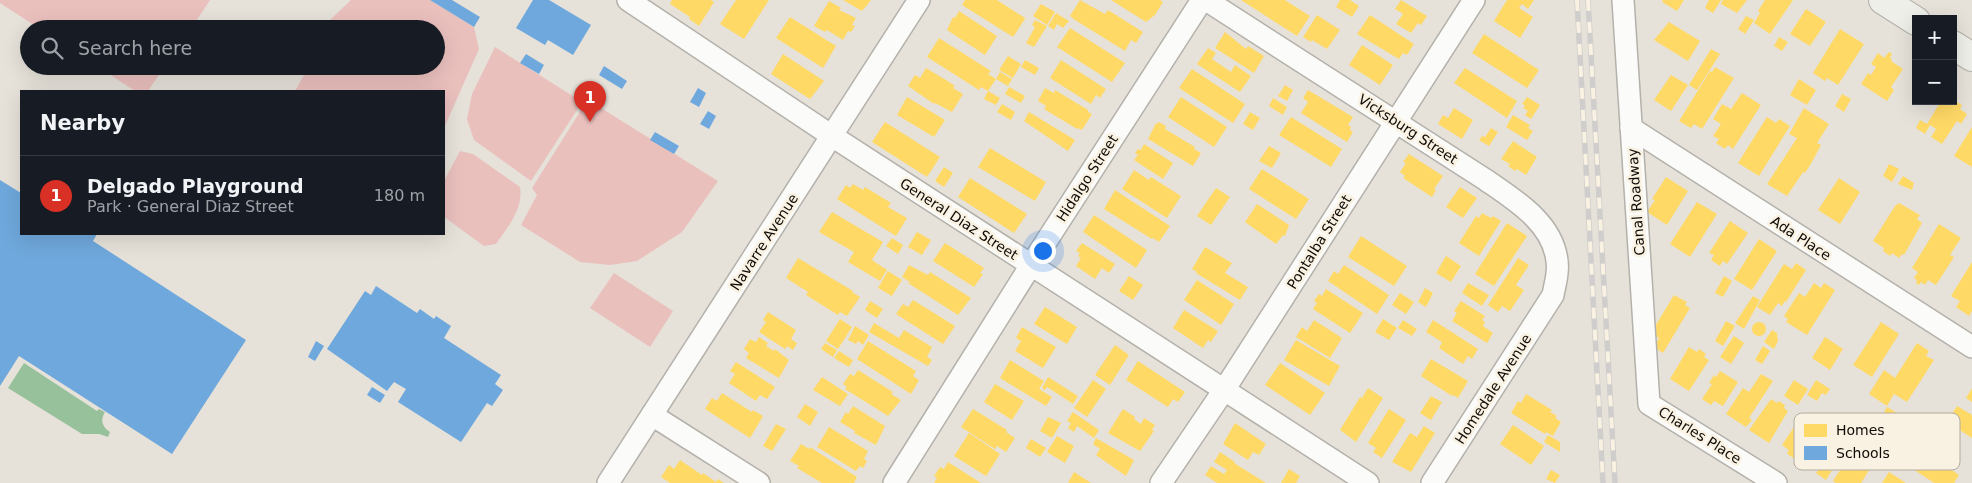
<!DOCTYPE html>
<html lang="en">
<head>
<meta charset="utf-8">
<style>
	:root { --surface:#171b24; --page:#242831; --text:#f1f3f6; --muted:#9ea1a6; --line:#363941; --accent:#d93025 }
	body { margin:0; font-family:"DejaVu Sans",sans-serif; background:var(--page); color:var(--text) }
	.controls { position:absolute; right:15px; top:15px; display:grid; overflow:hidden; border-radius:0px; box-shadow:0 5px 20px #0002 }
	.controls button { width:45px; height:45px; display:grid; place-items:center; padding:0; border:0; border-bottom:1px solid var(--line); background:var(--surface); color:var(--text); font:25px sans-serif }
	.you { position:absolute; left:1042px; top:250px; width:18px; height:18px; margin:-12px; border:4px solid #fff; border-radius:50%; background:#1a73e8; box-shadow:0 0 0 8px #1a73e833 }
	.badge { display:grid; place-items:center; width:32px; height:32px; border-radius:50%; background:var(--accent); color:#fff; font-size:16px; font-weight:700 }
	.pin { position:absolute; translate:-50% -41px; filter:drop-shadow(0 1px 2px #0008) }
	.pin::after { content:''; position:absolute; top:26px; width:18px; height:15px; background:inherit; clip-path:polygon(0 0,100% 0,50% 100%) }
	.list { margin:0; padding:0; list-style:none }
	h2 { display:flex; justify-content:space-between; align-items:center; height:65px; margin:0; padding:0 20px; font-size:21px }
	h2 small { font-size:16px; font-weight:400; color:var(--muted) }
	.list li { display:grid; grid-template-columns:32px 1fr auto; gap:15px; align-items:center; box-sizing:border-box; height:80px; padding:0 20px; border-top:1px solid var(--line) }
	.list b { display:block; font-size:19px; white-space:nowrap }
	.list p { margin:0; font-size:16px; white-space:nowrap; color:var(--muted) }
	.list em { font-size:16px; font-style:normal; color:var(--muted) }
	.icon { flex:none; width:28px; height:28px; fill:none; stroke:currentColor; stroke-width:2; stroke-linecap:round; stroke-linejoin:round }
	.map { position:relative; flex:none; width:1972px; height:483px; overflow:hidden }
	.search { position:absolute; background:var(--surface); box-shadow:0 5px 20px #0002; left:20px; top:20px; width:425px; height:55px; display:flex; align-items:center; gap:12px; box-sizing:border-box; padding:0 18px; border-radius:28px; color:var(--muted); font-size:19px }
	.panel { position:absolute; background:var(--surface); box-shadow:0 5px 20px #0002; left:20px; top:90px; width:425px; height:145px; border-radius:0px }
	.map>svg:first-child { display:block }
	.green { fill:#eac0bd }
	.water { fill:#96c19a }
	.homes { fill:#ffd966 }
	.schools { fill:#6fa8dc }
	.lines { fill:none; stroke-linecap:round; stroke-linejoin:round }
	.street-casing { stroke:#b4b1ab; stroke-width:24 }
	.secondary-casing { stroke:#b4b1ab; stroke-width:30 }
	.street { stroke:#fbfbf9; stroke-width:21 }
	.secondary { stroke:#efefea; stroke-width:28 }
	.rail-casing { stroke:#cfcecc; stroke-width:5.5 }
	.rail { stroke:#f9f1e1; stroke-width:4; stroke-dasharray:11; stroke-linecap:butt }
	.labels { text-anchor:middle; stroke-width:5; stroke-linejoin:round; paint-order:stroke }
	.street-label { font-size:14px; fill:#0e0b07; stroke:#f9f1e1 }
	.key { fill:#f9f1e1; stroke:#b2aca0; stroke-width:1 }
	.key-label { font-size:14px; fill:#0e0b07 }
</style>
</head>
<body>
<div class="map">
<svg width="1972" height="483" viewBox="0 0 1972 483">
	<rect width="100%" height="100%" fill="#e6e2da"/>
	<!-- green -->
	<g class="green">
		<polygon points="0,0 210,0 191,29 40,29 0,3"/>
		<polygon points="351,0 430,0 474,27 479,49 444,128 444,91 295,91 309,66 436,66 436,29 328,29 330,20"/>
		<polygon points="495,47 576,98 577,110 531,181 474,140 467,119 472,94"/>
		<polygon points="97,66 165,66 148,91 135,91"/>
		<polygon points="583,107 601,108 718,181 682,232 637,261 610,265 580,262 521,225 537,195 532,188"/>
		<path d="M 460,151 L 473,154 L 520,187 C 524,208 507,228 496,244 L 484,246 L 444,217 L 444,181 Z"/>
		<polygon points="614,273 673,311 650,347 590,308"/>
	</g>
	<!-- water -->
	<path class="water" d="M 24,363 L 97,411 L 99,409 L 105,412 C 100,420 102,427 110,432 L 108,437 L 99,434 L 82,434 L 8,388 Z"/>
	<!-- homes -->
	<g class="homes">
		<polygon points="672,0 711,0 714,2 699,26 689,19 690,17 670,4"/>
		<polygon points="736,0 769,0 744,39 720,24"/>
		<polygon points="843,0 871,0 862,11"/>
		<polygon points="965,0 997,0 1025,18 1025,19 1013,37 962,5"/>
		<polygon points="1080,0 1105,14 1108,10 1143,32 1136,43 1131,40 1125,51 1075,20 1070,16"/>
		<polygon points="1111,0 1160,0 1163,2 1155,15 1146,22"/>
		<polygon points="1241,0 1285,0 1310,16 1297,36"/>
		<polygon points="1340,0 1350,0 1359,6 1352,17 1336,7"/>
		<polygon points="1401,0 1427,16 1421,25 1418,23 1411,33 1396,24 1403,14 1395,9"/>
		<polygon points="1507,0 1534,0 1528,9 1522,4 1519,8 1533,17 1520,38 1494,21"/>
		<polygon points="1663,0 1684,0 1677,11 1662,2"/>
		<polygon points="1709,0 1721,0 1713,13 1705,8"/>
		<polygon points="1723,0 1747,0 1737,13 1721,4"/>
		<polygon points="1765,0 1793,0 1770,34 1754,23 1760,13 1758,11"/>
		<polygon points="829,1 841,8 839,10 856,18 852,25 855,26 851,32 848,31 843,40 827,30 825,32 814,26"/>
		<polygon points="1041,4 1055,12 1047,25 1033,16"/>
		<polygon points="1806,9 1826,22 1810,46 1790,34"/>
		<polygon points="959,11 997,36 985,55 947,30 953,17 955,18"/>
		<polygon points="1056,13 1069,21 1063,28 1057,24 1054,30 1048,26"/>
		<polygon points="1317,15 1340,30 1327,49 1312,40 1311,42 1303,37"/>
		<polygon points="1370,15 1414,44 1407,55 1403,53 1399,59 1357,34"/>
		<polygon points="1746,16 1754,20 1745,34 1738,29"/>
		<polygon points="790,17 836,46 823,68 776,38"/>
		<polygon points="1035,20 1047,26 1034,47 1026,43 1035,27 1032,25"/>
		<polygon points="1669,22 1700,41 1688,61 1654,40"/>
		<polygon points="1070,28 1125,63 1112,82 1057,47"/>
		<polygon points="1840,29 1864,44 1838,85 1827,78 1825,81 1813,73"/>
		<polygon points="1225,32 1246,49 1248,46 1264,56 1254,73 1215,48"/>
		<polygon points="1484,34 1539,70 1527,88 1472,53"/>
		<polygon points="1779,37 1788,42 1782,51 1774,46"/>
		<polygon points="939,38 991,71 988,74 996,79 988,91 981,87 979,90 927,57"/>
		<polygon points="1362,45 1393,65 1380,85 1349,65"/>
		<polygon points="1208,48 1216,53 1212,59 1231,72 1235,65 1251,76 1240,92 1197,64"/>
		<polygon points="1711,49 1720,54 1697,90 1689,85"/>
		<polygon points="1889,52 1892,54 1890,58 1892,59 1891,61 1903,69 1891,87 1894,90 1887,101 1861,84 1868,73 1871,75 1876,67 1871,64 1878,53 1884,58"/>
		<polygon points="783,54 824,81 810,99 771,74"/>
		<polygon points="1008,56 1021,64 1013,78 999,70"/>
		<polygon points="1025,60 1039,68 1035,75 1021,67"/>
		<polygon points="1061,60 1106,89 1100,98 1096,95 1091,104 1050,78"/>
		<polygon points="1715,67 1734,78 1702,129 1694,124 1691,128 1679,121 1710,71 1712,72"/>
		<polygon points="926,68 946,80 955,86 953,88 963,94 952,112 935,103 934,104 908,86 915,75 920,78"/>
		<polygon points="1465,68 1517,101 1507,118 1454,83"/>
		<polygon points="1192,69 1245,104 1233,123 1179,88"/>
		<polygon points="1000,72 1012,79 1008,86 996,79"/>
		<polygon points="1671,75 1688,85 1671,111 1654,100"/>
		<polygon points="1799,79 1816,90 1807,105 1790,95"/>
		<polygon points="1285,85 1293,90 1287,101 1278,96"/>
		<polygon points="1009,87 1025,96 1021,103 1005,94"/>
		<polygon points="1045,88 1054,93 1055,90 1088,110 1088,112 1092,114 1082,130 1078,128 1077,129 1044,109 1046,106 1038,101"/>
		<polygon points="1308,90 1353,117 1348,125 1351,127 1350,130 1353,132 1347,142 1301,113 1308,102 1303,98"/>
		<polygon points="988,91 1000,98 996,105 984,99"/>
		<polygon points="1742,93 1761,105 1733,149 1728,145 1725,149 1716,143 1719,139 1713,136 1721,124 1713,119 1722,104 1731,109"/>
		<polygon points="1842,94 1851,99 1844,112 1835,106"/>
		<polygon points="907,97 945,120 934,137 897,115"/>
		<polygon points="1181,97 1227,127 1214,147 1168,117"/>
		<polygon points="1527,97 1540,105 1531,119 1525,115 1528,111 1523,108 1525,105 1522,104"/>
		<polygon points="1273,98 1287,107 1283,115 1269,106"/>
		<polygon points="1953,100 1962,105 1960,109 1967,114 1961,124 1957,121 1942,144 1931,137 1936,129 1930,125 1925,134 1916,128 1920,120 1927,124 1941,101"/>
		<polygon points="1002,104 1015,112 1011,120 997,112"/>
		<polygon points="1454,108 1473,120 1462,139 1438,124 1443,115 1448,118"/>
		<polygon points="1804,108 1829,124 1817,143 1821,145 1812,162 1805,173 1803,172 1787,196 1767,184 1797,138 1789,134"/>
		<polygon points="1029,112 1075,140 1068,151 1024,121"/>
		<polygon points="1250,112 1260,118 1253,130 1243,124"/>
		<polygon points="1513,115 1530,125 1528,128 1533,131 1527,140 1506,127"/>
		<polygon points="1291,117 1342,149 1331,167 1279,135"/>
		<polygon points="1767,117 1776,123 1779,119 1790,126 1759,176 1738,163"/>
		<polygon points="885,122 940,157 927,177 872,142"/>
		<polygon points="1159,122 1166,126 1165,129 1195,147 1194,149 1201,153 1193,166 1148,139 1156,123 1157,124"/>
		<polygon points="1972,127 1972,167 1954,156"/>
		<polygon points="1491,128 1498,132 1489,146 1479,140 1482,136 1485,137"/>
		<polygon points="1513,141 1537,157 1526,175 1517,169 1515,171 1508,166 1510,164 1501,159"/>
		<polygon points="1144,144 1173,163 1163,179 1134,160 1138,155 1135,153 1138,149 1141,150"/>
		<polygon points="1269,146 1281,153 1272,168 1259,161"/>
		<polygon points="990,148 1046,182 1035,201 978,167"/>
		<polygon points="1409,154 1443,176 1434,189 1436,190 1432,197 1403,178 1405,176 1400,172 1406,163 1403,162"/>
		<polygon points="1889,164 1899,169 1892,182 1883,176"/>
		<polygon points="944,167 953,173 944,187 935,181"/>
		<polygon points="1262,169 1309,199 1296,219 1249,189"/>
		<polygon points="1134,170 1149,180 1151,177 1181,196 1167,218 1122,189"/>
		<polygon points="1903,176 1914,183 1912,190 1898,184"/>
		<polygon points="1666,177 1688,191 1667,225 1647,212 1655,200 1652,199"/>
		<polygon points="970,178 1027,214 1014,233 958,197"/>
		<polygon points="1839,178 1860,192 1840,224 1818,210"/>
		<polygon points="853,184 863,190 865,187 891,203 888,207 907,218 896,236 837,199 846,185 850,188"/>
		<polygon points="1460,187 1477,198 1463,218 1446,207"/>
		<polygon points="1216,188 1230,197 1211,225 1197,216"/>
		<polygon points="1115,190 1170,226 1159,242 1153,238 1152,239 1104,209"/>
		<polygon points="1697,202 1717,214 1690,257 1670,244"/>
		<polygon points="1899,203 1920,215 1917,219 1922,223 1904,255 1902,254 1899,258 1892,253 1890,256 1883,251 1884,248 1873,241 1895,206"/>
		<polygon points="1257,204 1289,225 1285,236 1283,235 1276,244 1245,222"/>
		<polygon points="832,212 883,242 872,260 887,270 880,281 848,262 854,252 819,232"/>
		<polygon points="1482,213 1491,218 1493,216 1501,221 1479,256 1459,243 1476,216 1479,218"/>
		<polygon points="1094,215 1147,250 1136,268 1083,232"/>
		<polygon points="1730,221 1748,233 1727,264 1723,261 1720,266 1711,260 1714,255 1709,253"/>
		<polygon points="1507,223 1527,236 1494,286 1475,274"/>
		<polygon points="1939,224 1961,238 1950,255 1954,257 1936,285 1928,280 1925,285 1921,282 1919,285 1916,283 1917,280 1914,278 1918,272 1912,268"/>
		<polygon points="917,232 931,240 922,255 908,247"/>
		<polygon points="1361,236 1407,266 1394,286 1348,257"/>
		<polygon points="892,238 903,245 898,254 886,246"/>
		<polygon points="1759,239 1777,251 1752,290 1734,279"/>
		<polygon points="945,243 984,268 980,273 983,274 974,287 933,261"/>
		<polygon points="1082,243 1115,264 1109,273 1102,268 1095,279 1076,266 1081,258 1078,256 1080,253 1076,251"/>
		<polygon points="1205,247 1232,263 1225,273 1248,287 1240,300 1196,273 1197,272 1192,269"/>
		<polygon points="1446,256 1461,266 1451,282 1436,273"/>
		<polygon points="798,258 853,291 852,292 860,297 847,316 840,312 838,315 806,295 808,292 786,278"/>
		<polygon points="1518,258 1529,265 1516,285 1524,290 1510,311 1502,306 1498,312 1488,305"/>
		<polygon points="1972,262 1972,311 1969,316 1956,307 1960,301 1951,296"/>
		<polygon points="1796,263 1806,270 1786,302 1785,301 1782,306 1778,303 1770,315 1757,307 1784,264 1792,269"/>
		<polygon points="909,265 928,275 930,272 971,298 958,315 908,283 910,282 902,277"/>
		<polygon points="1344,265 1389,295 1377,314 1328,281 1334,271 1338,274"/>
		<polygon points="888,271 902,280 892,296 878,288"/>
		<polygon points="1129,276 1143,285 1133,300 1119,291"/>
		<polygon points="1724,276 1732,281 1723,297 1715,293"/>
		<polygon points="1197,280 1234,304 1221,325 1184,300"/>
		<polygon points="1468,283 1489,295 1482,306 1462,293"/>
		<polygon points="1814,283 1821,288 1824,283 1835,290 1807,335 1786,322 1788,319 1784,316 1799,293 1805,297"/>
		<polygon points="1425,288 1433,293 1426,307 1418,302"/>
		<polygon points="1326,289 1363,313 1350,333 1313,309 1317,303 1314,301 1319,294 1322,296"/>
		<polygon points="1400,293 1414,302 1406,314 1392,305"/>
		<polygon points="1674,295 1687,302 1685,305 1690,308 1663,353 1654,347 1659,338 1651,333"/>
		<polygon points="1753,296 1760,300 1744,329 1735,323"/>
		<polygon points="913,300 955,326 943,344 896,314 903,304 908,307"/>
		<polygon points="870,301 883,309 877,318 865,310"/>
		<polygon points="1461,301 1485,316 1482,320 1485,322 1483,326 1493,333 1487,343 1452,321 1457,313 1454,311"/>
		<polygon points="1045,307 1077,327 1067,344 1034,324"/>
		<polygon points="1184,310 1218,331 1211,342 1208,340 1203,348 1173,328"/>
		<polygon points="768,312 796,330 791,339 797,343 793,350 787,346 785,349 759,332 766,322 763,320"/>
		<polygon points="840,319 852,327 838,349 826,341"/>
		<polygon points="1383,319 1397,328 1389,340 1375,332"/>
		<polygon points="1314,320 1342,338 1330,358 1296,337 1302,327 1307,331"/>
		<polygon points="1403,320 1417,329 1412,336 1398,328"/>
		<polygon points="1433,320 1478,349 1472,359 1468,356 1463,364 1439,348 1442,342 1426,332"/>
		<polygon points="1726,321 1735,326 1723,346 1715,341"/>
		<polygon points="1881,322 1899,334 1872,377 1853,365"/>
		<circle cx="1759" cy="329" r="7"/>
		<polygon points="874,323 899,338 904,330 932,347 927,357 932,360 928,366 869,332"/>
		<polygon points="855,326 869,335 863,345 858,341 856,344 848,340"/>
		<polygon points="1022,327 1056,347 1043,368 1015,351 1021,341 1016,338"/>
		<polygon points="1772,330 1777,333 1778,341 1774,349 1764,342"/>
		<polygon points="1734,336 1744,343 1731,364 1720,357"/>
		<polygon points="759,337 768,343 766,346 774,351 775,349 789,360 779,378 746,358 749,353 744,349 750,339 756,342"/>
		<polygon points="1825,337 1843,349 1830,370 1812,358"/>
		<polygon points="1296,340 1340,366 1329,386 1284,360"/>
		<polygon points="868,341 916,371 913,376 919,380 911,394 857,359"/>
		<polygon points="825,343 837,350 833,357 821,349"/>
		<polygon points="1917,343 1929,351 1926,356 1934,360 1907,402 1894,394 1887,406 1869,394 1884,370 1895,378"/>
		<polygon points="1115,345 1129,355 1110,385 1095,375"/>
		<polygon points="1763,346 1770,351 1762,364 1755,360"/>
		<polygon points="1689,347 1697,352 1699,349 1706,354 1704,357 1709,360 1689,391 1670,379"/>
		<polygon points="839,351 853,360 849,367 834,358"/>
		<polygon points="1431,359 1468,381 1458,398 1453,395 1452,396 1421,376"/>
		<polygon points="1010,360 1044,381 1039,389 1052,397 1046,406 1000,378"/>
		<polygon points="1138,361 1185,392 1178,402 1173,399 1168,407 1126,380"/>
		<polygon points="736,362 775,387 767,399 760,395 756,401 729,383 735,374 730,371"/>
		<polygon points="1280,363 1325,393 1310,415 1265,385"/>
		<polygon points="858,370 893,392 891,394 901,400 888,416 845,389 847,387 843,384 850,374 854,376"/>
		<polygon points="1720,371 1738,382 1723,406 1714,401 1711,405 1702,399 1712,384 1709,383 1714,375 1716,377"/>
		<polygon points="1761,374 1773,381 1749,418 1752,420 1746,427 1726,414 1743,388 1749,392"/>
		<polygon points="822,377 848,394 840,406 813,390"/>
		<polygon points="1048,377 1078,396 1073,404 1047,387 1045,390 1042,388"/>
		<polygon points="1093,380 1106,389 1087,417 1074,408"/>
		<polygon points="1794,380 1808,389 1798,405 1784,396"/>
		<polygon points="1816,380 1830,389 1826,395 1822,393 1817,401 1807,395"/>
		<polygon points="995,384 1024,401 1012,420 984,402"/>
		<polygon points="1368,388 1383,398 1356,442 1340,430 1360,397 1362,398"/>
		<polygon points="1972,388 1972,402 1966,398"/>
		<polygon points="722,393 752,412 753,410 763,416 750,438 705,409 712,398 717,401"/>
		<polygon points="1526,394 1552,410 1550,412 1557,416 1555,418 1561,422 1553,436 1546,432 1545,434 1511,413 1518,401 1521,403"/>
		<polygon points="1431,396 1442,402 1431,420 1420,413"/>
		<polygon points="1771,399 1777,403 1779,401 1785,405 1784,408 1788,411 1769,443 1749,430"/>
		<polygon points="805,404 818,412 810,426 797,417"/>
		<polygon points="853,406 885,426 876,445 854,433 855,431 840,422 846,412 848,414"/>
		<polygon points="1957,406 1972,415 1972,438 1947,422"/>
		<polygon points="1887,407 1904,417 1897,428 1881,418"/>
		<polygon points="973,409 1007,430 1006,432 1015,438 1006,452 997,446 995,449 961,427"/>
		<polygon points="1123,409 1135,417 1134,419 1141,424 1144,418 1155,425 1152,430 1154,431 1140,451 1108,433"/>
		<polygon points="1389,409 1406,420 1382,458 1373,452 1376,448 1368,443"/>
		<polygon points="1073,412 1099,430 1094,438 1077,426 1074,432 1068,428 1071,423 1067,421"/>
		<polygon points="1807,413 1811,416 1813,413 1818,416 1816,419 1823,423 1799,462 1789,455 1787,453 1789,450 1782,445 1796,424 1799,426"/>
		<polygon points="1048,417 1061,423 1052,438 1040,431"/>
		<polygon points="1235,423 1266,444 1259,455 1253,452 1248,460 1223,444"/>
		<polygon points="776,424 786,429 772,451 763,446"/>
		<polygon points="1513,425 1544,446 1531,465 1500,444"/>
		<polygon points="1424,426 1435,433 1411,472 1392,462 1410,433 1417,437"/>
		<polygon points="829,427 868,451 864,459 867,461 863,468 860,466 856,471 817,447"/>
		<polygon points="1831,432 1848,443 1826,480 1816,473 1819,469 1809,463 1815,452 1818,453"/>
		<polygon points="969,433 1000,454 986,476 954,456"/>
		<polygon points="1548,435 1560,442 1560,452 1544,442"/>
		<polygon points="1057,436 1074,446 1065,463 1047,452"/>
		<polygon points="1096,438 1134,460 1126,476 1096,455 1100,449 1093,444"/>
		<polygon points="1031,439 1046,448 1040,457 1026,448"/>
		<polygon points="801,444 809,449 810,447 857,477 854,483 822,483 797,468 799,466 790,461"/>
		<polygon points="1869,446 1880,453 1861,483 1836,483 1833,481 1850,455 1859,461"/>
		<polygon points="1911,446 1916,449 1918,447 1959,475 1954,483 1934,483 1907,465 1908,462 1903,459"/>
		<polygon points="1220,452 1235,462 1234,463 1266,483 1217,483 1205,475 1211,466 1224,474 1227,470 1214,462"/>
		<polygon points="680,460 702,475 703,473 716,482 718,479 724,483 670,483 661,477 669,465 674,469"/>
		<polygon points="948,462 981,483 934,483 937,478 934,476 940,467 944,469"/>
		<polygon points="1289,469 1300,476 1296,483 1281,483"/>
		<polygon points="1551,470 1560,475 1555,483 1546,479"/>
		<polygon points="1074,472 1091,483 1068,483"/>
		<polygon points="1889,472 1906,483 1882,483"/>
	</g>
	<!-- schools -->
	<g class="schools">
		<polygon points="430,0 452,0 480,17 474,27"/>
		<polygon points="533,0 549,0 591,25 573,55 548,40 545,45 516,28"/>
		<polygon points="526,54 544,65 539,74 520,63"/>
		<polygon points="604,66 627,81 622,89 599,75"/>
		<polygon points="698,88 706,93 699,107 690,102"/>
		<polygon points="708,111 716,116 709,129 700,124"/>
		<polygon points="655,132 679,146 674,154 650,140"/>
		<polygon points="0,180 21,193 21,234 97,234 93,241 246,340 172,454 19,356 0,386"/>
		<polygon points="376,286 417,313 420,309 434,319 436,316 451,326 444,338 501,375 495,384 503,390 492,406 487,403 461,442 398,402 406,389 394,382 387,391 327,349 365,291 371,295"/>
		<polygon points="316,341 324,346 315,361 308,357"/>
		<polygon points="372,387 385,395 380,403 367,395"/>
	</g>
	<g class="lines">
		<defs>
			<g id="street">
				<polyline points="628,0 832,136 1368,483"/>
				<path d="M 1206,0 L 1486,180 C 1515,200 1553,223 1557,261 C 1559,272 1555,284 1553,295 L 1432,483"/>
				<polyline points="1623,0 1649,404 1776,483"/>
				<polyline points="1631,128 1972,347"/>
				<polyline points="652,415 759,483"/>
				<polyline points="608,483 919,0"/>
				<polyline points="894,483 1031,265 1202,0"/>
				<polyline points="1161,483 1224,390 1474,0"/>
			</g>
			<g id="secondary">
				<polyline points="1883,0 1916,21"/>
				<polyline points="1953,45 1972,57"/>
			</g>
		</defs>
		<!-- street casing -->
		<use href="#street" class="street-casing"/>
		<!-- secondary casing -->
		<use href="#secondary" class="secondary-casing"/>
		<!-- street -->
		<use href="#street" class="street"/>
		<!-- secondary -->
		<use href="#secondary" class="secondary"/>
		<defs>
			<g id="rail">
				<polyline points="1577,0 1603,483"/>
				<polyline points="1588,0 1615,483"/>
			</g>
		</defs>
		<!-- rail casing -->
		<use href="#rail" class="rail-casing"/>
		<!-- rail -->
		<use href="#rail" class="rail"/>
	</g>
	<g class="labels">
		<!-- street labels -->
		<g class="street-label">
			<text transform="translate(1408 129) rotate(33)" y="5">Vicksburg Street</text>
			<text transform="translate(1087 178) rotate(-57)" y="5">Hidalgo Street</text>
			<text transform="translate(1636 202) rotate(-94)" y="5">Canal Roadway</text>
			<text transform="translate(959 219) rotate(33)" y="5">General Diaz Street</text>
			<text transform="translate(1801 238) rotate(33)" y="5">Ada Place</text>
			<text transform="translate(764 242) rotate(-57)" y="5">Navarre Avenue</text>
			<text transform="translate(1319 242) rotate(-58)" y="5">Pontalba Street</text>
			<text transform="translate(1493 389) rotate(-57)" y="5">Homedale Avenue</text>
			<text transform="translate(1700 435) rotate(32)" y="5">Charles Place</text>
		</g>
	</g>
	<!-- legend -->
	<rect x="1794" y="413" width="166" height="57" rx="8" class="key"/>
	<rect x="1804" y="424" width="23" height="13" fill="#ffd966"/>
	<rect x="1804" y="446" width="23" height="14" fill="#6fa8dc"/>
	<g class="key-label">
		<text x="1836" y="435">Homes</text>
		<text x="1836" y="458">Schools</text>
	</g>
</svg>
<div class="controls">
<button>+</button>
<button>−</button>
</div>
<div class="you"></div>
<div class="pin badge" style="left:590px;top:122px">1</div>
<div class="search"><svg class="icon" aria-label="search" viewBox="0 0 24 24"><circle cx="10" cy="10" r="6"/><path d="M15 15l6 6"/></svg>Search here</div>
<section class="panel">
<h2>Nearby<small></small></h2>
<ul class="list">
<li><span class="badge">1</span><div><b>Delgado Playground</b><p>Park · General Diaz Street</p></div><em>180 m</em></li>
</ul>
</section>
</div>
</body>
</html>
